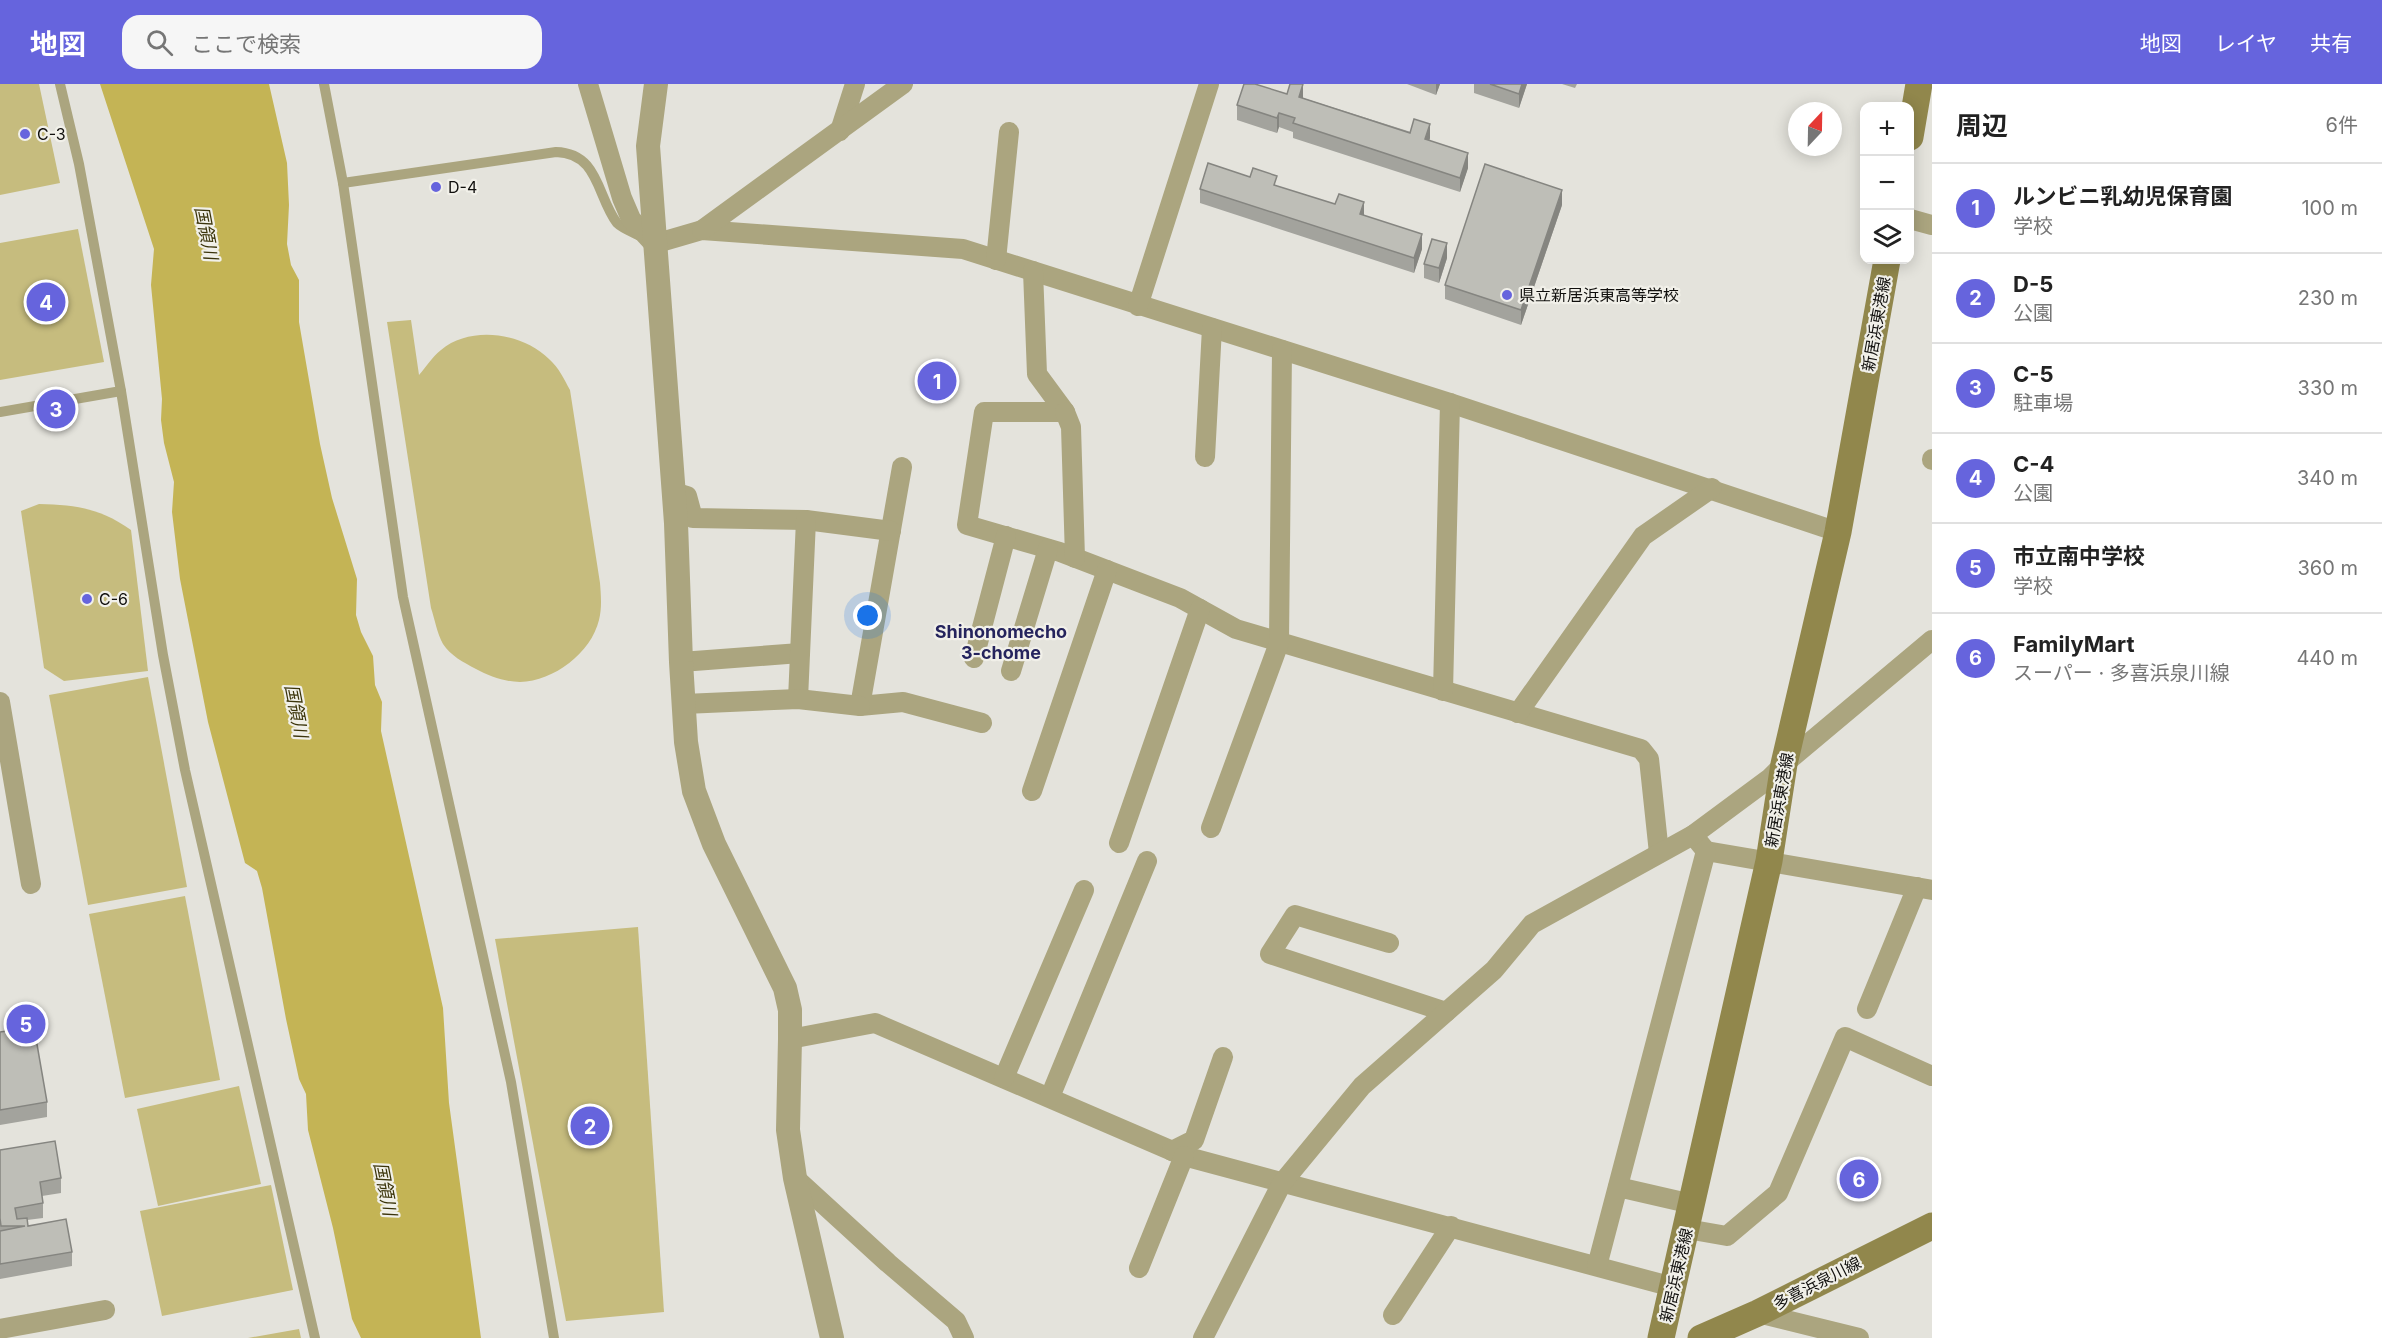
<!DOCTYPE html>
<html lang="ja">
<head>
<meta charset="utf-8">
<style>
	:root { --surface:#fff; --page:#f6f6f6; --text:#222; --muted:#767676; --line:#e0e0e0; --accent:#6664dd }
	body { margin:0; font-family:Inter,"Noto Sans JP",sans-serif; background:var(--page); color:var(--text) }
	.controls { position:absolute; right:18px; top:18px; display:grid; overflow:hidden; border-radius:12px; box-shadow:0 3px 15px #0003 }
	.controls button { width:54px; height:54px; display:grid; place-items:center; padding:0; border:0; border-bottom:2px solid var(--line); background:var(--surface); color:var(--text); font:30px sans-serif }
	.compass { position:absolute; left:1788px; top:18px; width:54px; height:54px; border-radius:50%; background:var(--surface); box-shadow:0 3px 15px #0003; rotate:22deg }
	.you { position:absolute; left:868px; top:532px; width:21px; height:21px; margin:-15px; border:4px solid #fff; border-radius:50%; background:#1a73e8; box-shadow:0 0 0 9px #1a73e833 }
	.badge { display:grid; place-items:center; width:39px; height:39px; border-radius:50%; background:var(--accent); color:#fff; font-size:20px; font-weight:700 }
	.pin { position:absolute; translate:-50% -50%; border:3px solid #fff; box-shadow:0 2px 6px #0006 }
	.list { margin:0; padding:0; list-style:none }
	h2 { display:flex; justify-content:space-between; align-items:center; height:78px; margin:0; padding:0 24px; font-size:26px }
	h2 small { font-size:20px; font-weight:400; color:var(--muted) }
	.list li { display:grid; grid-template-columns:39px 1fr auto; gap:18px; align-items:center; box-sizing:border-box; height:90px; padding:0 24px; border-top:2px solid var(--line) }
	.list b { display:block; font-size:22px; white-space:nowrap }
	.list p { margin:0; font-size:20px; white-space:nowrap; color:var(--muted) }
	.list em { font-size:20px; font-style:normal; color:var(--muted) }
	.icon { flex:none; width:33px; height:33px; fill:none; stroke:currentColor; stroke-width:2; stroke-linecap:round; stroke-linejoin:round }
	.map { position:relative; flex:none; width:1932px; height:1254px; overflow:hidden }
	header { display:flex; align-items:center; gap:36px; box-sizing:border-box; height:84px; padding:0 30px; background:var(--accent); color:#fff }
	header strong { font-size:28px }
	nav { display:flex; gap:33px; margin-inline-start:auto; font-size:21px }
	.search { width:420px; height:54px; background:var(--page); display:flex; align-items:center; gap:15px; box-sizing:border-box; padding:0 21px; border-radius:18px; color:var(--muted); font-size:22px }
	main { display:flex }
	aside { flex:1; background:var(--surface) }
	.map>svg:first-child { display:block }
	.green { fill:#c6bc7e }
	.water { fill:#c4b455 }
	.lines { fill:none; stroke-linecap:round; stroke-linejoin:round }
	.service { stroke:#aba57f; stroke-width:10 }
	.minor { stroke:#aba57f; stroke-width:20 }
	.tertiary { stroke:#aba57f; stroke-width:24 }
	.secondary { stroke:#91874c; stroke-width:27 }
	.wall { fill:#a3a39d }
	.shaded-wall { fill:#858580 }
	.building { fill:#bebeb7; stroke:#858580; stroke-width:1.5 }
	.poi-dot { fill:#6664dd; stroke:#f1f0e9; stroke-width:2 }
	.labels { text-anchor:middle; stroke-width:4.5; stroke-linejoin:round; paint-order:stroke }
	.poi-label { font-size:16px; fill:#100f0d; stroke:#f1f0e9; text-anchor:start }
	.street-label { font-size:16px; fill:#100f0d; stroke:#f1f0e9 }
	.water-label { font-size:18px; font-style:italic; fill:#3b340a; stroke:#f1f0e9 }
	.neighbourhood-label { font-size:18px; font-weight:bold; fill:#25245d; stroke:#f1f0e9 }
</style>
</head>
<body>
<header>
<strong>地図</strong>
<div class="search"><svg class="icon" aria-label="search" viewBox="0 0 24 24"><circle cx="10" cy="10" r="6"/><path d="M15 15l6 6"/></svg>ここで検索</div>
<nav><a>地図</a><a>レイヤ</a><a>共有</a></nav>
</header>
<main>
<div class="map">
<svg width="1932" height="1254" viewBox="0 0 1932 1254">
	<rect width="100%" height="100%" fill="#e4e3dc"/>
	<!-- green -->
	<g class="green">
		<polygon points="0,0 39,0 60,99 0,111"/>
		<polygon points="78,145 104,278 0,296 0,159"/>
		<path d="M 411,236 L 419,291 C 426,283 432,273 441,266 C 471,241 523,249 549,275 C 559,284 564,295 570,306 L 600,499 C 601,512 602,524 599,536 C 591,569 554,597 520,598 C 505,598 489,592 476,585 C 463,578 451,572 443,560 C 437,549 435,536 431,524 L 387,238 Z"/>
		<path d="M 39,420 C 76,421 100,424 131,446 L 148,587 L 64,597 L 44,584 L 21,427 Z"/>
		<polygon points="148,593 187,803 88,821 49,611"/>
		<polygon points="185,812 220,996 125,1014 89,830"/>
		<polygon points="638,843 664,1228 566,1237 495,855"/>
		<polygon points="239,1002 261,1100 158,1122 137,1025"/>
		<polygon points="271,1101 293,1206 162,1232 140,1127"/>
		<polygon points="299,1245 301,1254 248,1254"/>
	</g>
	<!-- water -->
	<polygon class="water" points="100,0 269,0 287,79 289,121 287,160 291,181 299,196 299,238 320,360 332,414 357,495 356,531 361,548 373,572 375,601 382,618 381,647 443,924 449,1019 481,1254 361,1254 352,1235 333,1144 308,1046 306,1010 299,995 286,935 262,804 257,787 245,779 208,638 180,495 172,428 174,398 164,359 161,336 162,315 151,201 154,165"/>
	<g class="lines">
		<!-- service -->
		<g class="service">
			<polyline points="60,0 79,80 121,307 163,571 185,686 315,1254"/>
			<path d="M 324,0 L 343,99 L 556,68 C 599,69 597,113 617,139 C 622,144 632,148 638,151"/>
			<polyline points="343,99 403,513 511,998 554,1254"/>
			<polyline points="0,328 121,307"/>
		</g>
		<!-- minor -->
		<g class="minor">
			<polyline points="588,0 622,114 631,135 654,160 702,146 963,165 1450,319 1838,448"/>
			<polyline points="840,47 855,0"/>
			<polyline points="1910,135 1932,141"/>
			<polyline points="702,146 903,0"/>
			<polyline points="996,176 1009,48"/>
			<polyline points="1033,187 1037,290 1065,328 984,328 967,441 1060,468 1180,514 1236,545 1641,665 1649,675 1659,769"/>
			<polyline points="1138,222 1209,0"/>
			<polyline points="1065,328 1071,343 1075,474"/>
			<polyline points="1205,373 1212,244"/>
			<polyline points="1932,375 1932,376"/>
			<polyline points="902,383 860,622 903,618 982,639"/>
			<polyline points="674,408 687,412 693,434 806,436 891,447"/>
			<polyline points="974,574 1006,452"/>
			<polyline points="681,578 800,569"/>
			<polyline points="1011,587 1048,465"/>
			<polyline points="1443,607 1450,319"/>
			<polyline points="798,615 806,436"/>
			<polyline points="0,618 31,800"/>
			<polyline points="684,620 798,615 860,622"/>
			<polyline points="1518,629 1643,452 1712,404"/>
			<polyline points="1032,707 1107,486"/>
			<polyline points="1211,744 1279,559 1282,266"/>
			<polyline points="1119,759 1200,525"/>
			<polyline points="1706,767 1932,806"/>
			<polyline points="1389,859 1295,831 1270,870 1446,928"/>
			<polyline points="1867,925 1917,803"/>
			<polyline points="790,955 875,939 1184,1072 1673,1203"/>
			<polyline points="1004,994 1084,806"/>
			<polyline points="1050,1013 1147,777"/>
			<polyline points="1172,1067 1194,1056 1223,973"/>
			<polyline points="795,1094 888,1179 956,1237 964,1254"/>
			<polyline points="1618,1103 1692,1120"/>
			<polyline points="1687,1145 1727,1152 1778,1109 1845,953 1932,992"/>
			<polyline points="1597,1182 1706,767 1693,751"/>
			<polyline points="1139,1184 1184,1072"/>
			<polyline points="1758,1229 1859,1254"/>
			<polyline points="1393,1231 1451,1142"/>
			<polyline points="0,1245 105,1226"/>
			<polyline points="1203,1254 1282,1099 1362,1002 1494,886 1532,840 1693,751 1770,694 1784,680 1932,556"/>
		</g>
		<!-- tertiary -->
		<polyline class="tertiary" points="656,0 648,62 676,439 681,578 686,658 694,707 714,760 785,904 790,926 790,955 788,1046 795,1094 832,1254"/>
		<!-- secondary -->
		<g class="secondary">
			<polyline points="1910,53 1919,0"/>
			<polyline points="1661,1254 1769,777 1784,680 1838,448 1887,176"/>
			<polyline points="1701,1254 1758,1229 1932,1142"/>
		</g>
	</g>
	<!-- wall -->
	<g class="wall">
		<polygon points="1407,0 1440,0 1436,11"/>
		<polygon points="1474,0 1527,0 1519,24 1474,9"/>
		<polygon points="1562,0 1577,0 1575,4"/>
		<polygon points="1287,10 1303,14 1430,54 1429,56 1468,84 1460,108 1293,54 1293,48 1279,43 1277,49 1237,36 1237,21"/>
		<polygon points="1250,93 1364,132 1422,165 1414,189 1200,119 1200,105"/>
		<polygon points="1562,121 1521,241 1445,215 1445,201"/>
		<polygon points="1447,174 1439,199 1424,194 1424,180"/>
		<polygon points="0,948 47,1018 47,1033 0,1041"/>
		<polygon points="0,1066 61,1094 61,1109 42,1112 43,1119 43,1134 27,1136 28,1142 72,1168 72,1182 0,1195"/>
	</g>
	<!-- shaded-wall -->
	<g class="shaded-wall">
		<polygon points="1303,0 1303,15 1299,13"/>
		<polygon points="1436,0 1440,0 1436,11"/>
		<polygon points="1522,0 1527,0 1519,24 1519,10"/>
		<polygon points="1279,29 1279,43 1277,49 1277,34"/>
		<polygon points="1430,40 1430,54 1425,70 1425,55"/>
		<polygon points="1468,69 1468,84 1460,108 1460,94"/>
		<polygon points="1562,106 1562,121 1521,241 1521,226"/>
		<polygon points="1364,118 1364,133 1360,130"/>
		<polygon points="1422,150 1422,165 1414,189 1414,174"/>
		<polygon points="1447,159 1447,174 1439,199 1439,184"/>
	</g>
	<!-- building -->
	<g class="building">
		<polygon points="1244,0 1255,0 1287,10 1290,0 1303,0 1299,13 1410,49 1414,35 1430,40 1425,55 1468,69 1460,94 1293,39 1295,34 1279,29 1277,34 1237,21"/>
		<polygon points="1490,0 1522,0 1519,10"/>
		<polygon points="1208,79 1250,93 1253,84 1277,92 1274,101 1335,120 1339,110 1364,118 1360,130 1422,150 1414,174 1200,105"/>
		<polygon points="1485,80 1562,106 1521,226 1445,201"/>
		<polygon points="1432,155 1447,159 1439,184 1424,180"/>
		<polygon points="34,943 47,1018 0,1026 0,948"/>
		<polygon points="55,1057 61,1094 40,1098 43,1119 15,1124 17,1135 27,1134 28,1142 66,1135 72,1168 0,1180 0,1147 25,1142 1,1142 0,1134 0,1066"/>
	</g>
	<!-- markers -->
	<g class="poi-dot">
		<circle cx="25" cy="50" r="6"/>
		<circle cx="436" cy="103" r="6"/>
		<circle cx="1507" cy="211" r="6"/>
		<circle cx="87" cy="515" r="6"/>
	</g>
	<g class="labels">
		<!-- poi labels -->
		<g class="poi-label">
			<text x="37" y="56">C-3</text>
			<text x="448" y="109">D-4</text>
			<text x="1519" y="217">県立新居浜東高等学校</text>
			<text x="99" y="521">C-6</text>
		</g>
		<!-- street labels -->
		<g class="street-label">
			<text transform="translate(1876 240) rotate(-80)" y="6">新居浜東港線</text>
			<text transform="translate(1779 716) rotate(-80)" y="6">新居浜東港線</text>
			<text transform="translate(1676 1191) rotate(-77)" y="6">新居浜東港線</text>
			<text transform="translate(1817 1199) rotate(-27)" y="6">多喜浜泉川線</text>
		</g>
		<!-- water labels -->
		<g class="water-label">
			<text transform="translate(206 149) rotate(79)" y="6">国領川</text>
			<text transform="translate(296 627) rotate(79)" y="6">国領川</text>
			<text transform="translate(385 1105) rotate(79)" y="6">国領川</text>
		</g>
		<!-- neighbourhood labels -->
		<g class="neighbourhood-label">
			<text x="1001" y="554">Shinonomecho<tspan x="1001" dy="21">3-chome</tspan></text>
		</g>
	</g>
</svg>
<div class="controls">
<button>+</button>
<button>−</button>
<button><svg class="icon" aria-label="layers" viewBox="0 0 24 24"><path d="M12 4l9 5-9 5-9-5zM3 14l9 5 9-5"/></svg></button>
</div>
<svg class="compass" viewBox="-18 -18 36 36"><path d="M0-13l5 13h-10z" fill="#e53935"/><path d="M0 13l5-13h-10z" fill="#767676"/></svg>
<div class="you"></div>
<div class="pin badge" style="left:937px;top:297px">1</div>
<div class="pin badge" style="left:590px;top:1042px">2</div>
<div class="pin badge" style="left:56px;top:325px">3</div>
<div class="pin badge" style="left:46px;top:218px">4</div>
<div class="pin badge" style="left:26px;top:940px">5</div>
<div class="pin badge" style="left:1859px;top:1095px">6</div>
</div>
<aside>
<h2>周辺<small>6件</small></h2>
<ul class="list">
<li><span class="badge">1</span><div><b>ルンビニ乳幼児保育園</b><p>学校</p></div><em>100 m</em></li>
<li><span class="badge">2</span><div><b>D-5</b><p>公園</p></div><em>230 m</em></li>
<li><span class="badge">3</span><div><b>C-5</b><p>駐車場</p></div><em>330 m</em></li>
<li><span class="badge">4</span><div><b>C-4</b><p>公園</p></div><em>340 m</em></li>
<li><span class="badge">5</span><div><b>市立南中学校</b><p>学校</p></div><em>360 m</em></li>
<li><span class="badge">6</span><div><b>FamilyMart</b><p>スーパー · 多喜浜泉川線</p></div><em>440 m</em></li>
</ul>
</aside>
</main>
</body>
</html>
